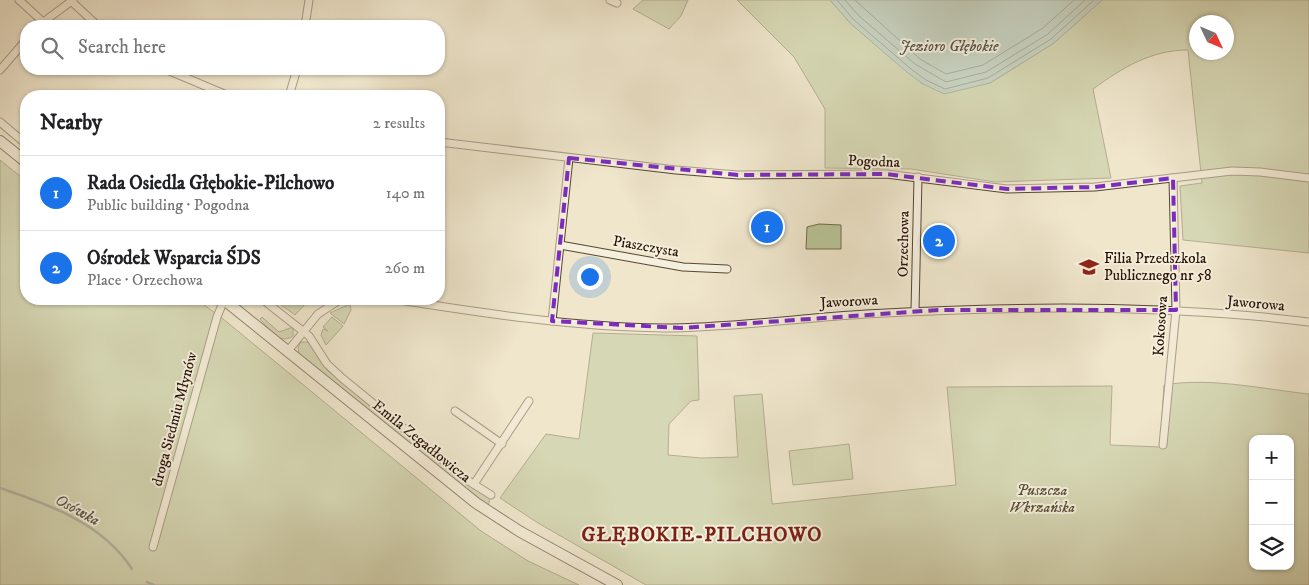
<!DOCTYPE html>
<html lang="en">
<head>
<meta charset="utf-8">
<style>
	:root { --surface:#fff; --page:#f6f6f6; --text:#202124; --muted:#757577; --line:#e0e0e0; --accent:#1a73e8 }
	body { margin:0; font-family:"IM FELL DW Pica",serif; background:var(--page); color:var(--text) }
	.controls { position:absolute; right:15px; bottom:15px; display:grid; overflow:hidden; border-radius:10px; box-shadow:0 1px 4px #0004 }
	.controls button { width:45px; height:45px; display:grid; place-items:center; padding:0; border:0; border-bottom:1px solid var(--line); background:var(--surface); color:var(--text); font:25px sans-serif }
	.compass { position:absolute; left:1189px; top:15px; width:45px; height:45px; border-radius:50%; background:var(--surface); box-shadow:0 1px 4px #0004; rotate:134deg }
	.you { position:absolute; left:589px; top:276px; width:18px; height:18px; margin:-12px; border:4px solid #fff; border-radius:50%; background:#1a73e8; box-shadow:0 0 0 8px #1a73e833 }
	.badge { display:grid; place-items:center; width:32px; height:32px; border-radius:50%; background:var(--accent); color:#fff; font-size:16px; font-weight:700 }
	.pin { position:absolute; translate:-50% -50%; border:2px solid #fff; box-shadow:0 1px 5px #0006 }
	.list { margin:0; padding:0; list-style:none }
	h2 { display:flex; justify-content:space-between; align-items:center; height:65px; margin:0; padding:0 20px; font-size:21px }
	h2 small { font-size:16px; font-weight:400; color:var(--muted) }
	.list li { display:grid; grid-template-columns:32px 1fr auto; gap:15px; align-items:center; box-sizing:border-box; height:75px; padding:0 20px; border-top:1px solid var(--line) }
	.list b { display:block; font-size:19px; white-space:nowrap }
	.list p { margin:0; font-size:16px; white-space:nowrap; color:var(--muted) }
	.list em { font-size:16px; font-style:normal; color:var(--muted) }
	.icon { flex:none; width:28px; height:28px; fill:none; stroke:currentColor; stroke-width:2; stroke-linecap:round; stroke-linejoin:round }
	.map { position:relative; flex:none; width:1309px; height:585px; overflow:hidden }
	.search { position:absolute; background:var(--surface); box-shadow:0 1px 4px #0004; left:20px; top:20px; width:425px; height:55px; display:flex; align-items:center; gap:12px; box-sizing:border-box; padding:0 18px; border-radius:20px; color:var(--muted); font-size:19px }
	.panel { position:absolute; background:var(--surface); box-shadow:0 1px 4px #0004; left:20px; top:90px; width:425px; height:215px; border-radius:20px }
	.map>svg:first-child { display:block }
	.green { fill:#b9c598; stroke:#706a4c; fill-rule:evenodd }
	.water { fill:#9abfb9; stroke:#6c796f }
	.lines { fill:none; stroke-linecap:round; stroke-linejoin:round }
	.shore { stroke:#60685c; stroke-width:1 }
	.stream { stroke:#6c796f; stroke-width:2.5 }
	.minor-casing { stroke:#584633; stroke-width:9 }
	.secondary-casing { stroke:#261000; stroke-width:12 }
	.minor { stroke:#f5efde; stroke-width:7 }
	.secondary { stroke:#f5efde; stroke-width:10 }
	.marked { fill:none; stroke:#7b2cbf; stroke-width:4; stroke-dasharray:10 6; stroke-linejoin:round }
	.labels { text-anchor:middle; stroke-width:4; stroke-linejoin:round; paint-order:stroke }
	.street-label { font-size:15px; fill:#261000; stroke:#f5efde }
	.poi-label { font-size:15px; fill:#261000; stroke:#f5efde; text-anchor:start }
	.park-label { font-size:15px; font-style:italic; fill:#594f35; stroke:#f5efde }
	.water-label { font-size:16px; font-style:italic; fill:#54564a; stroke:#f5efde }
	.district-label { font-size:20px; font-weight:bold; letter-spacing:1px; fill:#7a1f14; stroke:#f5efde }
</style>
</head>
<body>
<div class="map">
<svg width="1309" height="585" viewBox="0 0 1309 585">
	<rect width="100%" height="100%" fill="#efe6cc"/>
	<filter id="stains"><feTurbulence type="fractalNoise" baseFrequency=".004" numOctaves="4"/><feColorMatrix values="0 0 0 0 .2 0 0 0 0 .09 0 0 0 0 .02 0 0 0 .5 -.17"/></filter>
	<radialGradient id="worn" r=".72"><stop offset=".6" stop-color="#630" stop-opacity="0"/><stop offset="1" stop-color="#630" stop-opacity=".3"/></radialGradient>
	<!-- green -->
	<g class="green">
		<polygon points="643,0 688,0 681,16 669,29 633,9"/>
		<path d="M 737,0 L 830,0 L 851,24 L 923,84 L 974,86 L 990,83 L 1054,43 L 1102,0 L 1309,0 L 1309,253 L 1183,240 L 1180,186 L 1202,183 L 1188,50 C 1151,50 1122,68 1093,89 L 1111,178 L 995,182 L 911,169 L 825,168 L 825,109 L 794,57 ZM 1196,22 L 1226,22 L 1226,52 L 1196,52 Z"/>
		<polygon points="0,160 26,181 26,299 196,299 222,318 481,531 528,561 579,585 0,585"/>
		<polygon points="819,224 841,225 841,249 806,249 807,227"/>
		<polygon points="273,299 310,299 295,315"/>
		<polygon points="350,304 351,310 344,324 330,313"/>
		<path d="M 262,317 L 279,332 L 293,327 L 293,336 C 279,346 269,328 260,319 Z"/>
		<polygon points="332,317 343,326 326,345 321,335 323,329 328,331 323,327"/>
		<path d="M 593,333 L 697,336 L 699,400 L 691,401 L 669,424 L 668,455 L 701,458 L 738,457 L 734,396 L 762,394 L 772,504 L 956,485 L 947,387 L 1112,386 L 1110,445 L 1160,447 L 1164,385 C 1211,377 1262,389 1309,394 L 1309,585 L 646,585 L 538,523 L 500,498 L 546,434 L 579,439 ZM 1253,439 L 1290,439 L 1290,566 L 1253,566 Z"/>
		<polygon points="301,342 308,342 328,371 463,481 490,498 488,507 299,354 298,347"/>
		<polygon points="849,444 853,479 793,485 789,451"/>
	</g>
	<!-- water -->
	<polygon class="water" points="830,0 1102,0 1054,43 990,83 944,94 923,84 908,73 851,24"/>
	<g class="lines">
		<!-- shore -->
		<g class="shore">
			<polyline points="837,0 854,20 911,69 926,80 945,89 988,78 1051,39 1094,0"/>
			<polyline points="845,0 859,16 915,64 946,82 986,72 1048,34 1085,0"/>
			<polyline points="855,0 920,59 946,74 983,65 1043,28 1074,0"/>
		</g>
		<!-- stream -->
		<g class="stream">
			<path d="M 0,488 C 50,505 102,523 132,569"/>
			<polyline points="147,582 154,585"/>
		</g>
		<defs>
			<g id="minor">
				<polyline points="19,0 43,22"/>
				<polyline points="610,0 617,3"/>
				<polyline points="71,1 98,26"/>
				<polyline points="38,26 73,0"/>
				<polyline points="305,26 309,0"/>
				<polyline points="165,69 229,96"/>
				<polyline points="0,70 26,40"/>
				<polyline points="289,96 297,69"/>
				<polyline points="0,122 26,144"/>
				<polyline points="439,142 676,170 738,175 886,174 1007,189 1095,187 1232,171 1260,172 1309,178"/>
				<polyline points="560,245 683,267 727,269"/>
				<polyline points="262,299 309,336 327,364 342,378 467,480 491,495"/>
				<path d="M 393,299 C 482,313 573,327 663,328 C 731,328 799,318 866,314 C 1012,306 1164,304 1309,322"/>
				<polyline points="915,311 918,177"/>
				<polyline points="552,321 569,158"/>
				<polyline points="287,352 318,314 341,299"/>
				<polyline points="455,411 502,444"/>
				<polyline points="1163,445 1176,310 1173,178"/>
				<polyline points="474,484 529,401"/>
				<polyline points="153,547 217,317 224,300"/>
			</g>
			<g id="secondary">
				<polyline points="0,141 26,162"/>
				<polyline points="223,299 476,503 519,531 617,585"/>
			</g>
		</defs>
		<!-- minor casing -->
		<use href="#minor" class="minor-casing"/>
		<!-- secondary casing -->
		<use href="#secondary" class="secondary-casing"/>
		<!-- minor -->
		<use href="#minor" class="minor"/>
		<!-- secondary -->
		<use href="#secondary" class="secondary"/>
	</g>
	<!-- marked area -->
	<path d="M0 0H1309V585H0ZM 569,158 L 738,175 L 886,174 L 1007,189 L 1095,187 L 1173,178 L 1176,310 L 938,310 L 681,328 L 552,321 Z" fill="#efe6cc" fill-opacity=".55" fill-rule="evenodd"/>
	<path class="marked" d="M 569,158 L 738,175 L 886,174 L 1007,189 L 1095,187 L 1173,178 L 1176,310 L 938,310 L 681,328 L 552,321 Z"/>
	<!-- icons -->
	<defs>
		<symbol id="school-bare" viewBox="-9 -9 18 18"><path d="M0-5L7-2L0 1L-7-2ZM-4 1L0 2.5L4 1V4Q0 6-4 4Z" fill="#8f2418" stroke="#f5efde" stroke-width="2.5" paint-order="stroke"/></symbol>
	</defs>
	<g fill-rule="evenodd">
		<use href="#school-bare" x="1075" y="253" width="28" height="28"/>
	</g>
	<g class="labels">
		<!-- street labels -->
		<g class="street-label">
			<text transform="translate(874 161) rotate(2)" y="5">Pogodna</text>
			<text transform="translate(903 244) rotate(-89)" y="5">Orzechowa</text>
			<text transform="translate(646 246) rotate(10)" y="5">Piaszczysta</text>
			<text transform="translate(849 301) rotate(-3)" y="5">Jaworowa</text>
			<text transform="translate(1256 303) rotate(5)" y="5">Jaworowa</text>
			<text transform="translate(1160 326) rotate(-86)" y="5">Kokosowa</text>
			<text transform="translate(174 419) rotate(-75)" y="5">droga Siedmiu Młynów</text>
			<text transform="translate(422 441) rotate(39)" y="5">Emila Zegadłowicza</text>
		</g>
		<!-- poi labels -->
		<g class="poi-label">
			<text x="1104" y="263">Filia Przedszkola<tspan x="1104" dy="17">Publicznego nr 58</tspan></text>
		</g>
		<!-- park labels -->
		<g class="park-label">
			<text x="1042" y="495">Puszcza<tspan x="1042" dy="17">Wkrzańska</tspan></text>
		</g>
		<!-- water labels -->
		<g class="water-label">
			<text x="949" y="51">Jezioro Głębokie</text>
			<text transform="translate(78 509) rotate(29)" y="6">Osówka</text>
		</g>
		<!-- district labels -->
		<g class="district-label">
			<text x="702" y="541">GŁĘBOKIE-PILCHOWO</text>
		</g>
	</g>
	<rect width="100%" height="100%" filter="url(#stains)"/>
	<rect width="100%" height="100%" fill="url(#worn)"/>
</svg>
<div class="controls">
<button>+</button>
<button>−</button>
<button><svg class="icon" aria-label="layers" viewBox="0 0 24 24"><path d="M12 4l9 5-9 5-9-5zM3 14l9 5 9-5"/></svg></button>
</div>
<svg class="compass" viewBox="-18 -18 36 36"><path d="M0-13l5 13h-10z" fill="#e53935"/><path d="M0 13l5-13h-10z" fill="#757577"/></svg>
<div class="you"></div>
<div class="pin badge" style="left:767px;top:227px">1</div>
<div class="pin badge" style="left:939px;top:241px">2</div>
<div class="search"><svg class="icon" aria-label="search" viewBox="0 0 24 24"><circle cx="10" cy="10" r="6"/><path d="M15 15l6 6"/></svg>Search here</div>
<section class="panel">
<h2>Nearby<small>2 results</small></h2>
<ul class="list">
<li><span class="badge">1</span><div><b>Rada Osiedla Głębokie-Pilchowo</b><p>Public building · Pogodna</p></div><em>140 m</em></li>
<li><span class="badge">2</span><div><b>Ośrodek Wsparcia ŚDS</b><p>Place · Orzechowa</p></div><em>260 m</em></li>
</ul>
</section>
</div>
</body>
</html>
